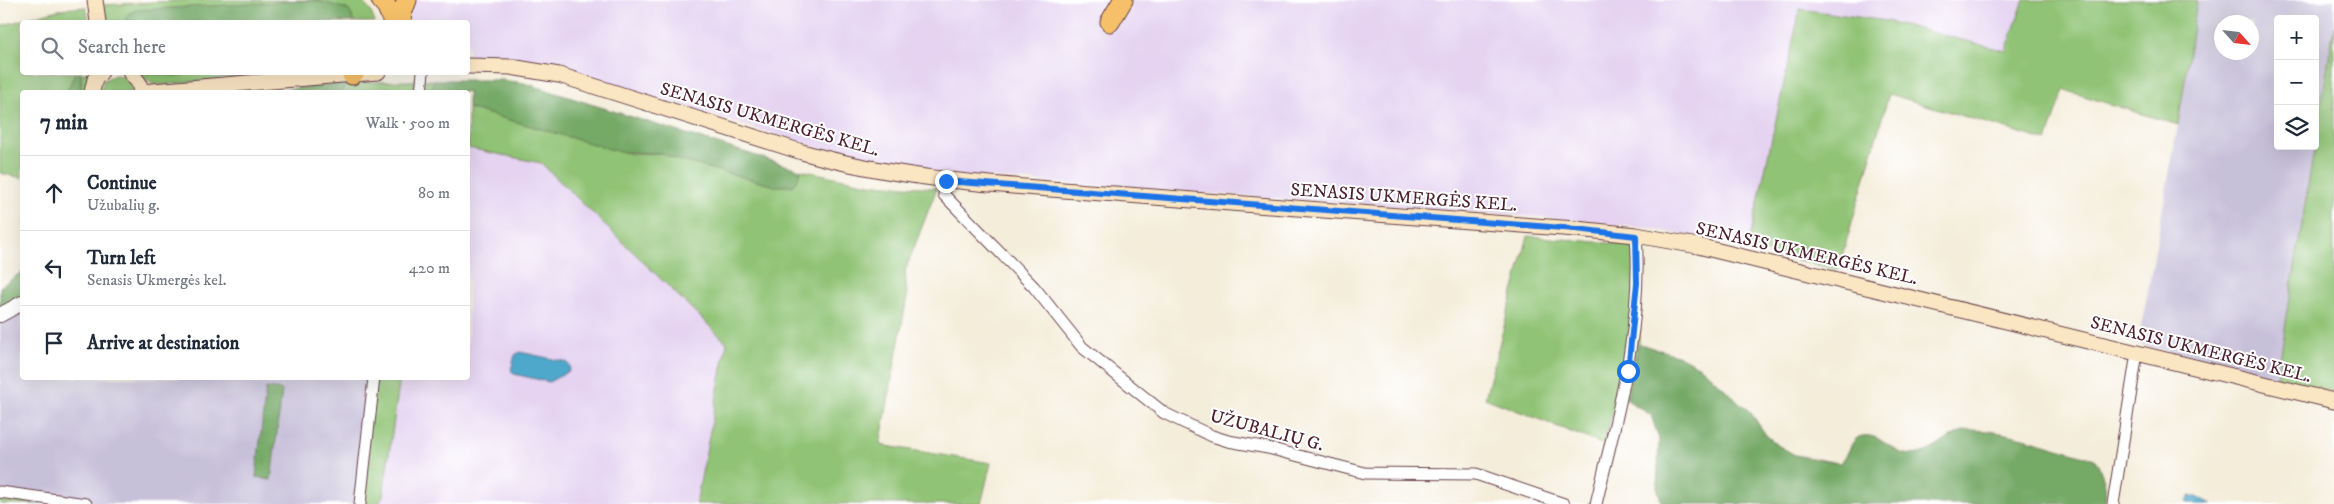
<!DOCTYPE html>
<html lang="en">
<head>
<meta charset="utf-8">
<style>
	:root { --surface:#fff; --page:#f6f6f7; --text:#1f2937; --muted:#747a83; --line:#e0e1e3 }
	body { margin:0; font-family:"IM FELL DW Pica",serif; background:var(--page); color:var(--text) }
	.controls { position:absolute; right:15px; top:15px; display:grid; overflow:hidden; border-radius:5px; box-shadow:0 5px 20px #0002 }
	.controls button { width:45px; height:45px; display:grid; place-items:center; padding:0; border:0; border-bottom:1px solid var(--line); background:var(--surface); color:var(--text); font:25px sans-serif }
	.compass { position:absolute; left:2214px; top:15px; width:45px; height:45px; border-radius:50%; background:var(--surface); box-shadow:0 5px 20px #0002; rotate:117deg }
	.stop { position:absolute; width:15px; height:15px; margin:-11px; border:4px solid #1a73e8; border-radius:50%; background:#fff }
	.stop.end { background:#1a73e8; border-color:#fff; box-shadow:0 1px 5px #0008 }
	.list { margin:0; padding:0; list-style:none }
	h2 { display:flex; justify-content:space-between; align-items:center; height:65px; margin:0; padding:0 20px; font-size:21px }
	h2 small { font-size:16px; font-weight:400; color:var(--muted) }
	.list li { display:grid; grid-template-columns:32px 1fr auto; gap:15px; align-items:center; box-sizing:border-box; height:75px; padding:0 20px; border-top:1px solid var(--line) }
	.list b { display:block; font-size:19px; white-space:nowrap }
	.list p { margin:0; font-size:16px; white-space:nowrap; color:var(--muted) }
	.list em { font-size:16px; font-style:normal; color:var(--muted) }
	.icon { flex:none; width:28px; height:28px; fill:none; stroke:currentColor; stroke-width:2; stroke-linecap:round; stroke-linejoin:round }
	.map { position:relative; flex:none; width:2334px; height:504px; overflow:hidden }
	.search { position:absolute; background:var(--surface); box-shadow:0 5px 20px #0002; left:20px; top:20px; width:450px; height:55px; display:flex; align-items:center; gap:12px; box-sizing:border-box; padding:0 18px; border-radius:5px; color:var(--muted); font-size:19px }
	.panel { position:absolute; background:var(--surface); box-shadow:0 5px 20px #0002; left:20px; top:90px; width:450px; height:290px; border-radius:5px }
	.map>svg:first-child { display:block }
	.built { fill:#e5d3f1 }
	.industrial { fill:#c7c0d9; fill-rule:evenodd }
	.green { fill:#90c374; stroke:#6d7150 }
	.forest { fill:#74a966; stroke:#5f6448 }
	.water { fill:#4ea8cb; stroke:#4c647b }
	.lines { fill:none; stroke-linecap:round; stroke-linejoin:round }
	.minor-casing { stroke:#643e45; stroke-width:13 }
	.tertiary-casing { stroke:#643e45; stroke-width:16 }
	.secondary-casing { stroke:#643e45; stroke-width:17 }
	.trunk-casing { stroke:#643e45; stroke-width:21 }
	.minor { stroke:#fff; stroke-width:11 }
	.tertiary { stroke:#fff; stroke-width:14 }
	.secondary { stroke:#fbe6c4; stroke-width:15 }
	.trunk { stroke:#f6c06b; stroke-width:19 }
	.route { stroke:#1a73e8; stroke-width:6 }
	.labels { text-anchor:middle; stroke-width:4; stroke-linejoin:round; paint-order:stroke }
	.street-label { font-size:18px; fill:#4a1f2b; stroke:#fff }
</style>
</head>
<body>
<div class="map">
<svg width="2334" height="504" viewBox="0 0 2334 504">
	<rect width="100%" height="100%" fill="#fff"/>
	<filter id="ink" filterUnits="userSpaceOnUse"><feTurbulence type="fractalNoise" baseFrequency=".02" numOctaves="2"/><feDisplacementMap in="SourceGraphic" scale="10" xChannelSelector="R" yChannelSelector="G"/><feConvolveMatrix kernelMatrix="1 2 1 2 8 2 1 2 1" color-interpolation-filters="sRGB"/></filter>
	<filter id="wash" filterUnits="userSpaceOnUse"><feTurbulence type="fractalNoise" baseFrequency=".0096" numOctaves="4" result="noise"/><feDisplacementMap in="SourceGraphic" scale="20" xChannelSelector="R" yChannelSelector="G"/><feGaussianBlur stdDeviation="1.12" result="paint"/><feColorMatrix in="noise" values="0 0 0 0 0 0 0 0 0 0 0 0 0 0 0 0 0 1.4 0 .05"/><feComposite in="paint" operator="in"/></filter>
	<g filter="url(#wash)">
		<rect width="100%" height="100%" fill="#f4edda"/>
		<!-- built -->
		<g class="built">
			<polygon points="415,0 2024,0 2006,51 1887,22 1800,9 1748,248 1647,228 1542,217 961,176 857,160 579,74 468,60 468,22 407,22"/>
			<polygon points="468,148 541,163 727,343 696,504 378,504 383,496 400,378 468,378"/>
		</g>
		<!-- industrial -->
		<g class="industrial">
			<path d="M 2197,0 L 2334,0 L 2334,26 L 2315,142 L 2315,19 L 2278,19 L 2278,146 L 2315,146 L 2277,378 L 2138,344 L 2178,125 ZM 2222,22 L 2252,22 L 2252,52 L 2222,52 Z"/>
			<polygon points="22,308 22,378 371,378 355,504 39,504 0,499 0,320"/>
		</g>
		<!-- green -->
		<g class="green">
			<polygon points="189,0 360,0 370,10 375,22 353,22 352,16 314,0 128,14 125,22 105,22 104,5"/>
			<polygon points="2024,0 2197,0 2178,125 2064,90 2047,141 1889,94 1838,270 1748,248 1800,9 1887,21 2006,51"/>
			<polygon points="86,7 89,22 22,22 22,72 75,73 67,92 22,92 22,178 0,173 0,26 62,9"/>
			<polygon points="2334,26 2334,392 2277,378"/>
			<polygon points="187,72 271,73 163,85 152,84 139,73 183,75"/>
			<polygon points="81,73 91,73 87,92 81,92"/>
			<path d="M 115,75 C 126,76 132,82 132,92 L 100,92 L 104,80 Z"/>
			<polygon points="434,80 431,92 342,92 345,83"/>
			<polygon points="468,108 632,154 661,153 678,160 797,181 801,170 869,184 937,188 905,271 907,297 880,445 991,463 981,504 696,504 727,343 541,163 468,148"/>
			<polygon points="1528,236 1642,246 1639,344 1627,400 1617,397 1604,445 1485,398"/>
			<polygon points="371,378 400,378 383,496 378,504 355,504"/>
			<polygon points="0,499 39,504 0,504"/>
		</g>
		<!-- forest -->
		<g class="forest">
			<polygon points="314,0 348,9 352,16 353,22 125,22 128,14 136,10"/>
			<polygon points="75,73 81,73 81,92 67,92"/>
			<polygon points="147,73 187,73 175,76"/>
			<polygon points="434,80 502,80 524,83 801,170 797,181 792,186 775,186 678,160 661,153 620,152 468,108 468,92 431,92"/>
			<polygon points="345,83 342,92 258,92"/>
			<polygon points="22,272 22,294 0,307 0,287"/>
			<path d="M 1639,344 L 1677,355 L 1702,368 L 1751,413 L 1766,435 L 1779,446 L 1795,455 L 1839,463 C 1851,456 1849,438 1862,436 C 1880,433 1890,451 1906,454 C 1932,459 1949,431 1969,430 C 2007,429 2058,449 2095,459 C 2102,473 2109,488 2104,504 L 1662,504 L 1657,487 L 1659,439 L 1651,415 L 1627,400 Z"/>
			<polygon points="266,388 282,390 271,480 256,477"/>
		</g>
		<!-- water -->
		<g class="water">
			<polygon points="520,352 567,362 570,367 569,371 549,382 514,374 511,370 515,355"/>
			<polygon points="2190,496 2196,496 2212,504 2189,504 2187,502"/>
		</g>
	</g>
	<g filter="url(#ink)">
		<g class="lines">
			<defs>
				<g id="minor">
					<polyline points="421,92 423,72"/>
					<polyline points="946,181 944,195 1034,287 1082,347 1164,413 1212,436 1228,441 1268,448 1365,473 1476,474 1564,504"/>
					<polyline points="0,492 86,504"/>
					<polyline points="360,504 374,378"/>
					<path d="M 1596,504 C 1617,415 1643,328 1636,235"/>
					<polyline points="2113,504 2137,353"/>
				</g>
				<polyline id="tertiary" points="0,315 22,303"/>
				<g id="secondary">
					<polyline points="95,0 98,22"/>
					<path d="M 468,66 L 511,67 L 559,75 L 802,152 C 907,182 1008,185 1115,194 C 1269,207 1422,217 1576,229 L 1636,235 L 1698,246 L 2334,401"/>
					<polyline points="130,72 139,83 141,92"/>
					<polyline points="92,92 95,79 101,72"/>
					<polyline points="141,92 378,72"/>
				</g>
				<g id="trunk">
					<polyline points="381,0 387,7 393,22"/>
					<polyline points="402,22 401,16 407,0"/>
					<polyline points="1110,22 1123,0"/>
					<polyline points="352,75 355,72"/>
				</g>
			</defs>
			<!-- minor casing -->
			<use href="#minor" class="minor-casing"/>
			<!-- tertiary casing -->
			<use href="#tertiary" class="tertiary-casing"/>
			<!-- secondary casing -->
			<use href="#secondary" class="secondary-casing"/>
			<!-- trunk casing -->
			<use href="#trunk" class="trunk-casing"/>
			<!-- minor -->
			<use href="#minor" class="minor"/>
			<!-- tertiary -->
			<use href="#tertiary" class="tertiary"/>
			<!-- secondary -->
			<use href="#secondary" class="secondary"/>
			<!-- trunk -->
			<use href="#trunk" class="trunk"/>
		</g>
	</g>
	<g class="lines" filter="url(#ink)">
		<!-- route -->
		<polyline class="route" points="946,181 1576,229 1636,236 1637,283 1628,371"/>
	</g>
	<g class="labels">
		<!-- street labels -->
		<g class="street-label">
			<text transform="translate(770 119) rotate(16)" y="6">SENASIS UKMERGĖS KEL.</text>
			<text transform="translate(1404 197) rotate(4)" y="6">SENASIS UKMERGĖS KEL.</text>
			<text transform="translate(1807 253) rotate(13)" y="6">SENASIS UKMERGĖS KEL.</text>
			<text transform="translate(2201 349) rotate(14)" y="6">SENASIS UKMERGĖS KEL.</text>
			<text transform="translate(1267 430) rotate(15)" y="6">UŽUBALIŲ G.</text>
		</g>
	</g>
</svg>
<div class="controls">
<button>+</button>
<button>−</button>
<button><svg class="icon" aria-label="layers" viewBox="0 0 24 24"><path d="M12 4l9 5-9 5-9-5zM3 14l9 5 9-5"/></svg></button>
</div>
<svg class="compass" viewBox="-18 -18 36 36"><path d="M0-13l5 13h-10z" fill="#e53935"/><path d="M0 13l5-13h-10z" fill="#747a83"/></svg>
<div class="stop" style="left:1628px;top:371px"></div>
<div class="stop end" style="left:946px;top:181px"></div>
<div class="search"><svg class="icon" aria-label="search" viewBox="0 0 24 24"><circle cx="10" cy="10" r="6"/><path d="M15 15l6 6"/></svg>Search here</div>
<section class="panel">
<h2>7 min<small>Walk · 500 m</small></h2>
<ul class="list">
<li><svg class="icon" aria-label="ahead" viewBox="0 0 24 24"><path d="M12 20V5M6 11l6-6 6 6"/></svg><div><b>Continue</b><p>Užubalių g.</p></div><em>80 m</em></li>
<li><svg class="icon" aria-label="left" viewBox="0 0 24 24"><path d="M17 20v-9H6M10 6l-5 5 5 5"/></svg><div><b>Turn left</b><p>Senasis Ukmergės kel.</p></div><em>420 m</em></li>
<li><svg class="icon" aria-label="arrive" viewBox="0 0 24 24"><path d="M6 21V4h12l-3 4 3 4H6"/></svg><div><b>Arrive at destination</b></div></li>
</ul>
</section>
</div>
</body>
</html>
